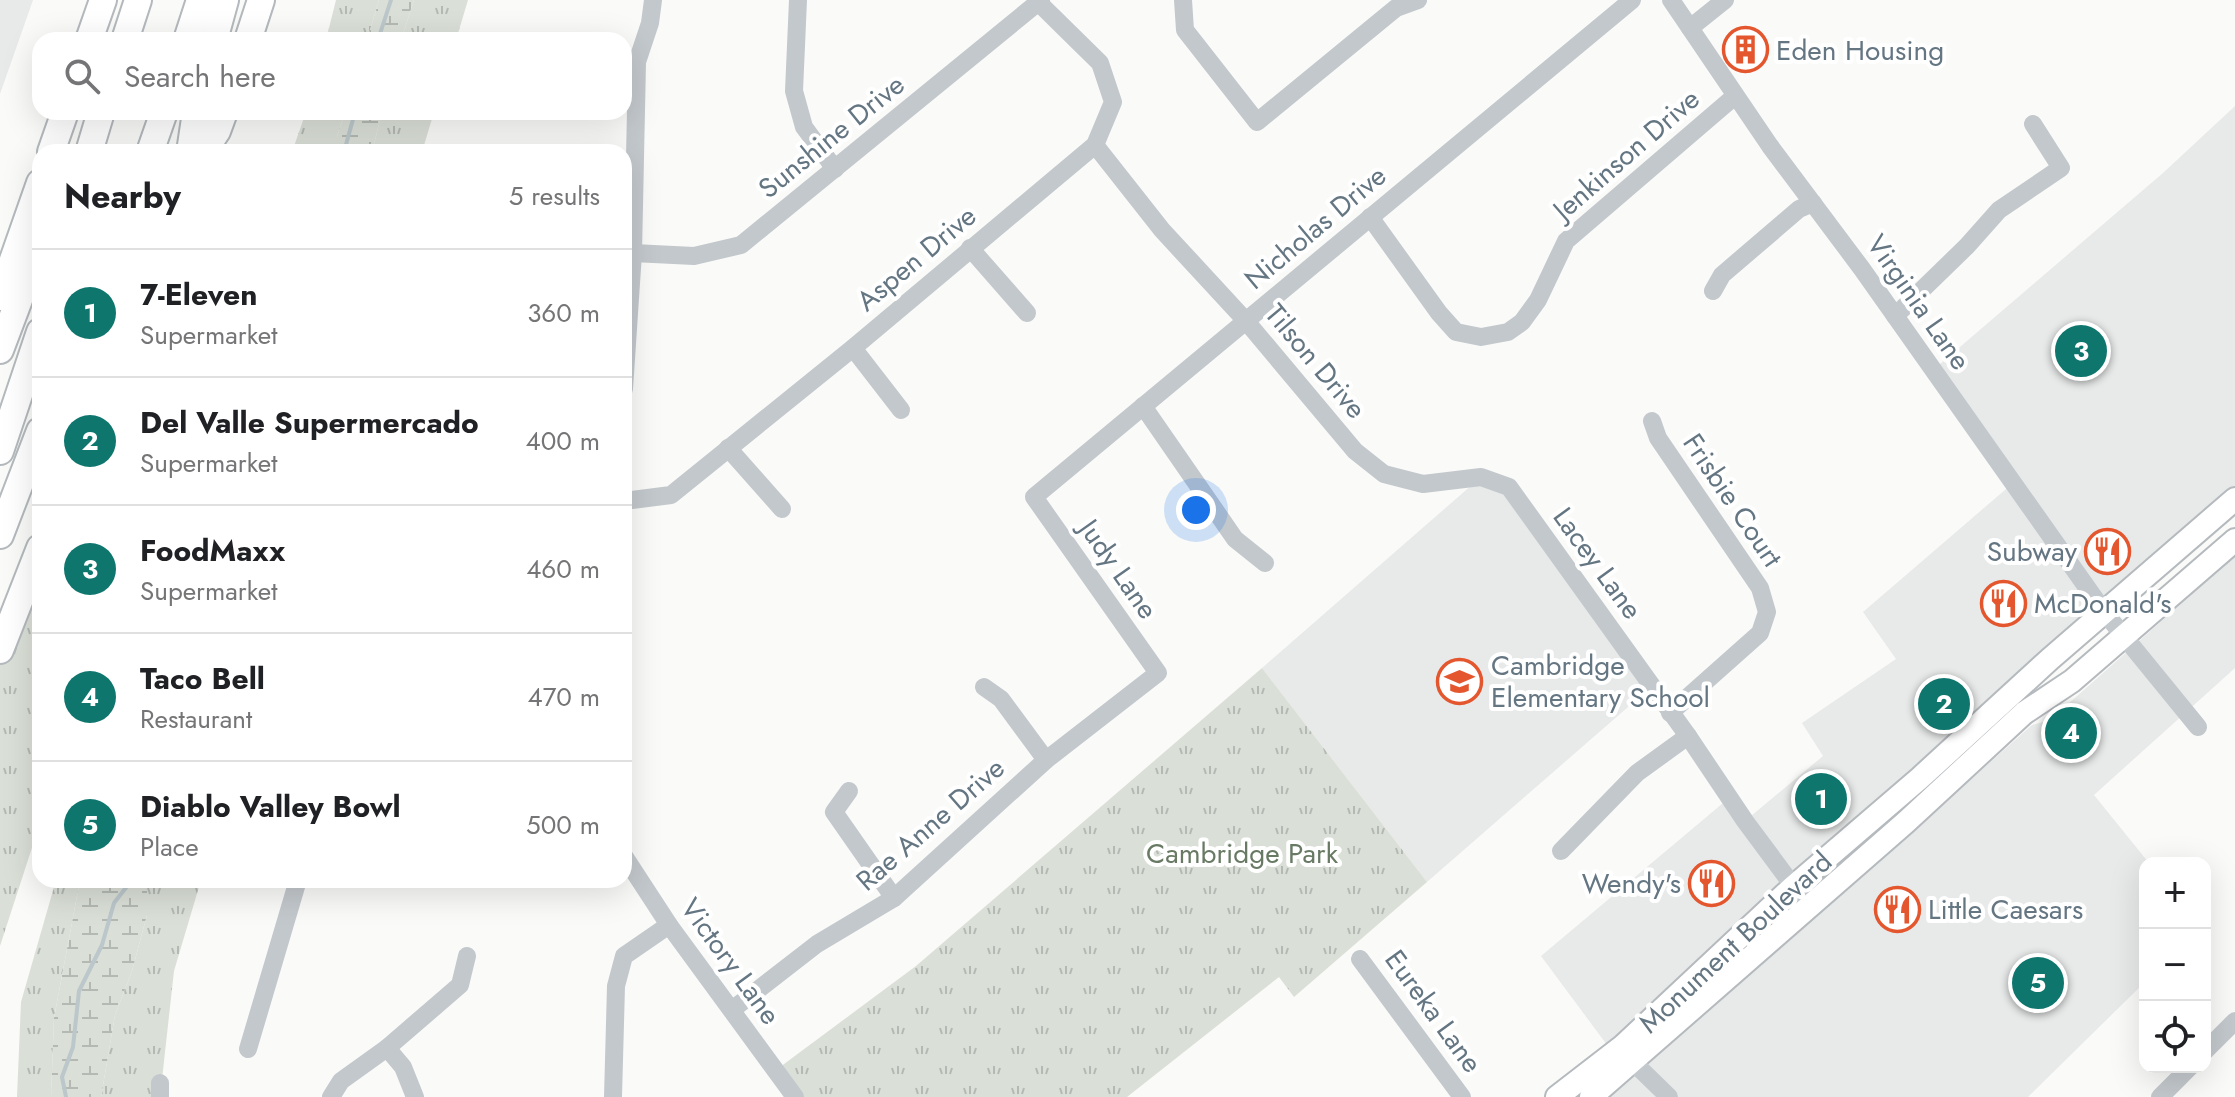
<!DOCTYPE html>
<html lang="en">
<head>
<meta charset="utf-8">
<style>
	:root { --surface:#fff; --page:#f6f6f6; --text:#202124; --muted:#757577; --line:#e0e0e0; --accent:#0f766e }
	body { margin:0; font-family:Jost,sans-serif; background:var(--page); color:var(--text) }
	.controls { position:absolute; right:24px; bottom:24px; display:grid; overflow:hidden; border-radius:16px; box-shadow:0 8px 32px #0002 }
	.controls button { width:72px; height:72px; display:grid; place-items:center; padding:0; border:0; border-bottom:2px solid var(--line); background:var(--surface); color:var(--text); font:40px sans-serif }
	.you { position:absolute; left:1196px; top:510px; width:28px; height:28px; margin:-20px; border:6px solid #fff; border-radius:50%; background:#1a73e8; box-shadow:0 0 0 12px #1a73e833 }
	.badge { display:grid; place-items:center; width:52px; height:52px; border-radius:50%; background:var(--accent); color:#fff; font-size:26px; font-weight:700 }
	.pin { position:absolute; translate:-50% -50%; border:4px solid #fff; box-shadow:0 2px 8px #0006 }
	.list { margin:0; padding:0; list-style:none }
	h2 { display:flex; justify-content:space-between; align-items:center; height:104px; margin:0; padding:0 32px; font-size:34px }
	h2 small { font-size:26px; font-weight:400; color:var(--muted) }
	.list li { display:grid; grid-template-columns:52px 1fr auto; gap:24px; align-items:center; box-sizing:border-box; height:128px; padding:0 32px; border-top:2px solid var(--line) }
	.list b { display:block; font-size:30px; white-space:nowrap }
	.list p { margin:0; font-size:26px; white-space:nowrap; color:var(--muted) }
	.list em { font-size:26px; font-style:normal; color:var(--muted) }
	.icon { flex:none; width:44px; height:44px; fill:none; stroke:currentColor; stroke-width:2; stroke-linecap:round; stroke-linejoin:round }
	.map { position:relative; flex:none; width:2235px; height:1097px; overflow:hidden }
	.search { position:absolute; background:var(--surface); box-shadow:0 8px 32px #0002; left:32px; top:32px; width:600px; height:88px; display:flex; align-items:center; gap:20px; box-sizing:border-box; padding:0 28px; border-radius:24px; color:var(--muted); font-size:30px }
	.panel { position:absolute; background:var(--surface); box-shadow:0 8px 32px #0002; left:32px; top:144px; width:600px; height:744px; border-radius:24px }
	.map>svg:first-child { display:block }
	.built { fill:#e8e9e9 }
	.grass { fill:url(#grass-tufts) }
	.wetland { fill:url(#wetland-marsh) }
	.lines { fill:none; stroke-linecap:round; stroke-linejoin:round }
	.stream { stroke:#bbc7cb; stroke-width:4 }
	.major-casing { stroke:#b5babe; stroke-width:26 }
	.highway-casing { stroke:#b4b9bd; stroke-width:30 }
	.minor { stroke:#c3c8cc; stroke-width:18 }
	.major { stroke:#fff; stroke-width:22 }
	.highway { stroke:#fff; stroke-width:26 }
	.labels { text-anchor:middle; stroke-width:8; stroke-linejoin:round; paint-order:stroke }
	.poi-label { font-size:28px; fill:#657683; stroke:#fff; text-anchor:start }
	.street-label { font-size:28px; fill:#657683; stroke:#fff }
	.park-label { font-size:28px; fill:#687a64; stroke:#fff }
</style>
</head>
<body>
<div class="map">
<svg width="2235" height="1097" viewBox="0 0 2235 1097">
	<defs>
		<pattern id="grass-tufts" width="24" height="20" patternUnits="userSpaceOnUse" patternTransform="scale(2)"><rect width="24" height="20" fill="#dadfd7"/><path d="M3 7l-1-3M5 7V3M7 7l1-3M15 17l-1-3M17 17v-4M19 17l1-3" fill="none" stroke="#b4b9b4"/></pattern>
		<pattern id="wetland-marsh" width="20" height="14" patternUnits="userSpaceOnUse" patternTransform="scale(2)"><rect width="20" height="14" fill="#dadfd7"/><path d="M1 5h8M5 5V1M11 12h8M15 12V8" fill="none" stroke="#b4b9b4"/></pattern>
	</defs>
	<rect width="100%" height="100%" fill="#fafaf8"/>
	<!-- built -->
	<g class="built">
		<polygon points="0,0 33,0 0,94"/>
		<polygon points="2235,106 2235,499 1613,1053 1541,956 1729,798 1745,821 1823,756 1802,723 1896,659 1863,612 2013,483 1933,370 2163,173"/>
		<polygon points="1481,477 1509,487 1651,687 1427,882 1262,668"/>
		<polygon points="2235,556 2235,668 2094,795 2149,863 2145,863 2145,982 2028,1097 1591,1097 1958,772 1968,782 2032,725 2050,720"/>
	</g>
	<!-- grass -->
	<g class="grass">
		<polygon points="336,0 379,0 367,40 326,40"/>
		<polygon points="414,0 468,0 456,40 401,40"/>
		<polygon points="306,112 345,112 337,137 337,152 292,152"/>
		<polygon points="382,112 434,112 422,152 372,152"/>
		<polygon points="40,548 40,823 0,946 0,650"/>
		<polygon points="1262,668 1427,882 1294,997 1279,977 1127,1097 795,1097 776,1070 916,966"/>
		<polygon points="56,880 80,880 54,1018 51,1097 17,1097 21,1002"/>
		<polygon points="147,880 201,880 174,971 160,1097 101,1097 115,1015 132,971 147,915"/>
	</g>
	<!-- wetland -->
	<g class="wetland">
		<polygon points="379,0 414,0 401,40 367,40"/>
		<polygon points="345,112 382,112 372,152 337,152 337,137"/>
		<polygon points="80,880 147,880 147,915 132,971 115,1015 101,1097 51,1097 54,1018"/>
	</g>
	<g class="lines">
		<!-- stream -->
		<g class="stream">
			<polyline points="378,40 391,0"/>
			<polyline points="344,152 355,112"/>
			<polyline points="66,1097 62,1077 73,1047 79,991 102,945 114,903 128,885 126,880"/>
		</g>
		<defs>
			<g id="major">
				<polyline points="1557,1097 1623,1046 1793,887 1920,778 2050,659 2235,499"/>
				<polyline points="1591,1097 1906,822 2024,713 2072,681 2235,540"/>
			</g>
			<g id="highway">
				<polyline points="89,40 103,0"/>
				<polyline points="125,40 138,0"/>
				<polyline points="187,40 200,0"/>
				<polyline points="214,40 225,0"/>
				<polyline points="248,40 261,0"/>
				<polyline points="51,152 65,112"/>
				<polyline points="89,152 101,112"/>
				<polyline points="150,152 164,112"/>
				<polyline points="190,152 196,112"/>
				<polyline points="203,152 217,131 224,112"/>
				<polyline points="0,297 40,183"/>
				<polyline points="0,350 40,244"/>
				<polyline points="0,451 40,332"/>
				<polyline points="0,535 40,431"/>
				<polyline points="0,650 40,548"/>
			</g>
		</defs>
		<!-- major casing -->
		<use href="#major" class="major-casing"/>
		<!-- highway casing -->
		<use href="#highway" class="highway-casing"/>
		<!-- minor -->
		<g class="minor">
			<polyline points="798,0 794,91 804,127 835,169"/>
			<polyline points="1183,0 1185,30 1257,122 1396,8 1418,0"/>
			<polyline points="1671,0 1770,146 1862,269 2105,613 2198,727"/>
			<polyline points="1690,28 1725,0"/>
			<polyline points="1095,145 1162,230 1246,321 1355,451 1384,474 1423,484 1481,477 1509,487 1688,736 1745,821 1808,906"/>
			<polyline points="1370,217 1439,313 1456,332 1481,337 1508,332 1522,322 1538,300 1566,241 1735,96"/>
			<polyline points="970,248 1027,313"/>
			<polyline points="633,253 694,256 741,245 1041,0"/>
			<polyline points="1713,291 1722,275 1799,209 1813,203"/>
			<polyline points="1895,316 1967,246 1999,210 2061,168 2033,124"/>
			<polyline points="853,348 901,410"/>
			<polyline points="624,389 633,253 637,62 650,23 653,0"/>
			<polyline points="1143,406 1235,539 1265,563"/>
			<polyline points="1652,421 1658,438 1760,588 1767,612 1760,633 1670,713"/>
			<polyline points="728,448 782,509"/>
			<polyline points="624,501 671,495 853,348 1095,145 1113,102 1100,63 1036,0"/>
			<polyline points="984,687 1001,699 1046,760"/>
			<polyline points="849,791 834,812 894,898"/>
			<polyline points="1561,851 1637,773 1688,736"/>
			<polyline points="624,856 669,925 795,1097"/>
			<polyline points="1360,959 1462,1097"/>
			<polyline points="733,1009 817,944 894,898 1046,760 1158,673 1034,497 1632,0"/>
			<polyline points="387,1048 403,1067 415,1097"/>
			<polyline points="248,1049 298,880"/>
			<polyline points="2205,1051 2235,1021"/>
			<polyline points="1632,1061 1669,1097"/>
			<polyline points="160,1083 160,1097"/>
			<polyline points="331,1097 341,1081 387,1048 460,985 467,956"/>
			<polyline points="613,1097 616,986 624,956 669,925"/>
			<polyline points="2160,1097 2190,1067"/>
		</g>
		<!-- major -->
		<use href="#major" class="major"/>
		<!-- highway -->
		<use href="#highway" class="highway"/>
	</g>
	<!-- icons -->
	<defs>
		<symbol id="building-ring" viewBox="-11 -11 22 22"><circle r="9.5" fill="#fff" stroke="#e4572e" stroke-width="1.5"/><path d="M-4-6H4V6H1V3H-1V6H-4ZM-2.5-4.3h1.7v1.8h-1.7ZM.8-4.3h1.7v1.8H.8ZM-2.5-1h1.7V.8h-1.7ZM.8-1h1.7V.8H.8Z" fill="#e4572e"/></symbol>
		<symbol id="restaurant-ring" viewBox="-11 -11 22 22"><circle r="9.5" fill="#fff" stroke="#e4572e" stroke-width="1.5"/><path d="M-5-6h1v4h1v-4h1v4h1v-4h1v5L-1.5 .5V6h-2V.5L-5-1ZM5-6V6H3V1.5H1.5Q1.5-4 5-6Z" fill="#e4572e"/></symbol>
		<symbol id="school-ring" viewBox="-11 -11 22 22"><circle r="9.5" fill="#fff" stroke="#e4572e" stroke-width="1.5"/><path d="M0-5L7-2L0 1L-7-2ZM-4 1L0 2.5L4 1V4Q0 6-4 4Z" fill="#e4572e"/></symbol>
	</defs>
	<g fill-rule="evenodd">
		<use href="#building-ring" x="1720" y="24" width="51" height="51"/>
		<use href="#restaurant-ring" x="2082" y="526" width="51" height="51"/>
		<use href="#restaurant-ring" x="1978" y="578" width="51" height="51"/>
		<use href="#school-ring" x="1434" y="656" width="51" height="51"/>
		<use href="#restaurant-ring" x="1686" y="858" width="51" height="51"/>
		<use href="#restaurant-ring" x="1872" y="884" width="51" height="51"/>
	</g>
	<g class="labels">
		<!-- poi labels -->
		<g class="poi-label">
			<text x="1776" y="60">Eden Housing</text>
			<text x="2077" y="561" text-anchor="end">Subway</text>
			<text x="2034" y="613">McDonald's</text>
			<text x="1491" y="675">Cambridge<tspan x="1491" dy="32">Elementary School</tspan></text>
			<text x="1681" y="893" text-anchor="end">Wendy's</text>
			<text x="1928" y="919">Little Caesars</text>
		</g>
		<!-- street labels -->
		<g class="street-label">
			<text transform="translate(831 136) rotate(-39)" y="10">Sunshine Drive</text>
			<text transform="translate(1626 154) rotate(-41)" y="10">Jenkinson Drive</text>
			<text transform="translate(1315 227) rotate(-40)" y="10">Nicholas Drive</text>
			<text transform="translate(916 258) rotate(-40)" y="10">Aspen Drive</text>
			<text transform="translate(1919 302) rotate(55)" y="10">Virginia Lane</text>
			<text transform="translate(1316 361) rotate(50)" y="10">Tilson Drive</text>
			<text transform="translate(1733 500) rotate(56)" y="10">Frisbie Court</text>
			<text transform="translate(1598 563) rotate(54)" y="10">Lacey Lane</text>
			<text transform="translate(1119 569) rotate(55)" y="10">Judy Lane</text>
			<text transform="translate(930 824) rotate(-41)" y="10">Rae Anne Drive</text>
			<text transform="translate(1735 942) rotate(-43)" y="10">Monument Boulevard</text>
			<text transform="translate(731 961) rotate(54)" y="10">Victory Lane</text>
			<text transform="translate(1434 1011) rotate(54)" y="10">Eureka Lane</text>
		</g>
		<!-- park labels -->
		<g class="park-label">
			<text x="1242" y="863">Cambridge Park</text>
		</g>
	</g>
</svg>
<div class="controls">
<button>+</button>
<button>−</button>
<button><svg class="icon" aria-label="locate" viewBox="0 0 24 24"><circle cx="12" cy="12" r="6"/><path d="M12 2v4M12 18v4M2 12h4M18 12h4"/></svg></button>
</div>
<div class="you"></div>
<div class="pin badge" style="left:1821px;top:799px">1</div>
<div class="pin badge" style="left:1944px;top:704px">2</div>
<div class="pin badge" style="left:2081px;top:351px">3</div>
<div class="pin badge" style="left:2071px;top:733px">4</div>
<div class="pin badge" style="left:2038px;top:983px">5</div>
<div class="search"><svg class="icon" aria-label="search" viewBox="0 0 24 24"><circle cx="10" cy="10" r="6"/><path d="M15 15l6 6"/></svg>Search here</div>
<section class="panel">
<h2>Nearby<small>5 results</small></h2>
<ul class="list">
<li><span class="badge">1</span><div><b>7-Eleven</b><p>Supermarket</p></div><em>360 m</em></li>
<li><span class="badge">2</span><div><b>Del Valle Supermercado</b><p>Supermarket</p></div><em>400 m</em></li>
<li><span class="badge">3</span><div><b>FoodMaxx</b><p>Supermarket</p></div><em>460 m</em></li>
<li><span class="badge">4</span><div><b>Taco Bell</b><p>Restaurant</p></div><em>470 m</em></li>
<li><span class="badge">5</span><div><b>Diablo Valley Bowl</b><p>Place</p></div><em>500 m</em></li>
</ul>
</section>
</div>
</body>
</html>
